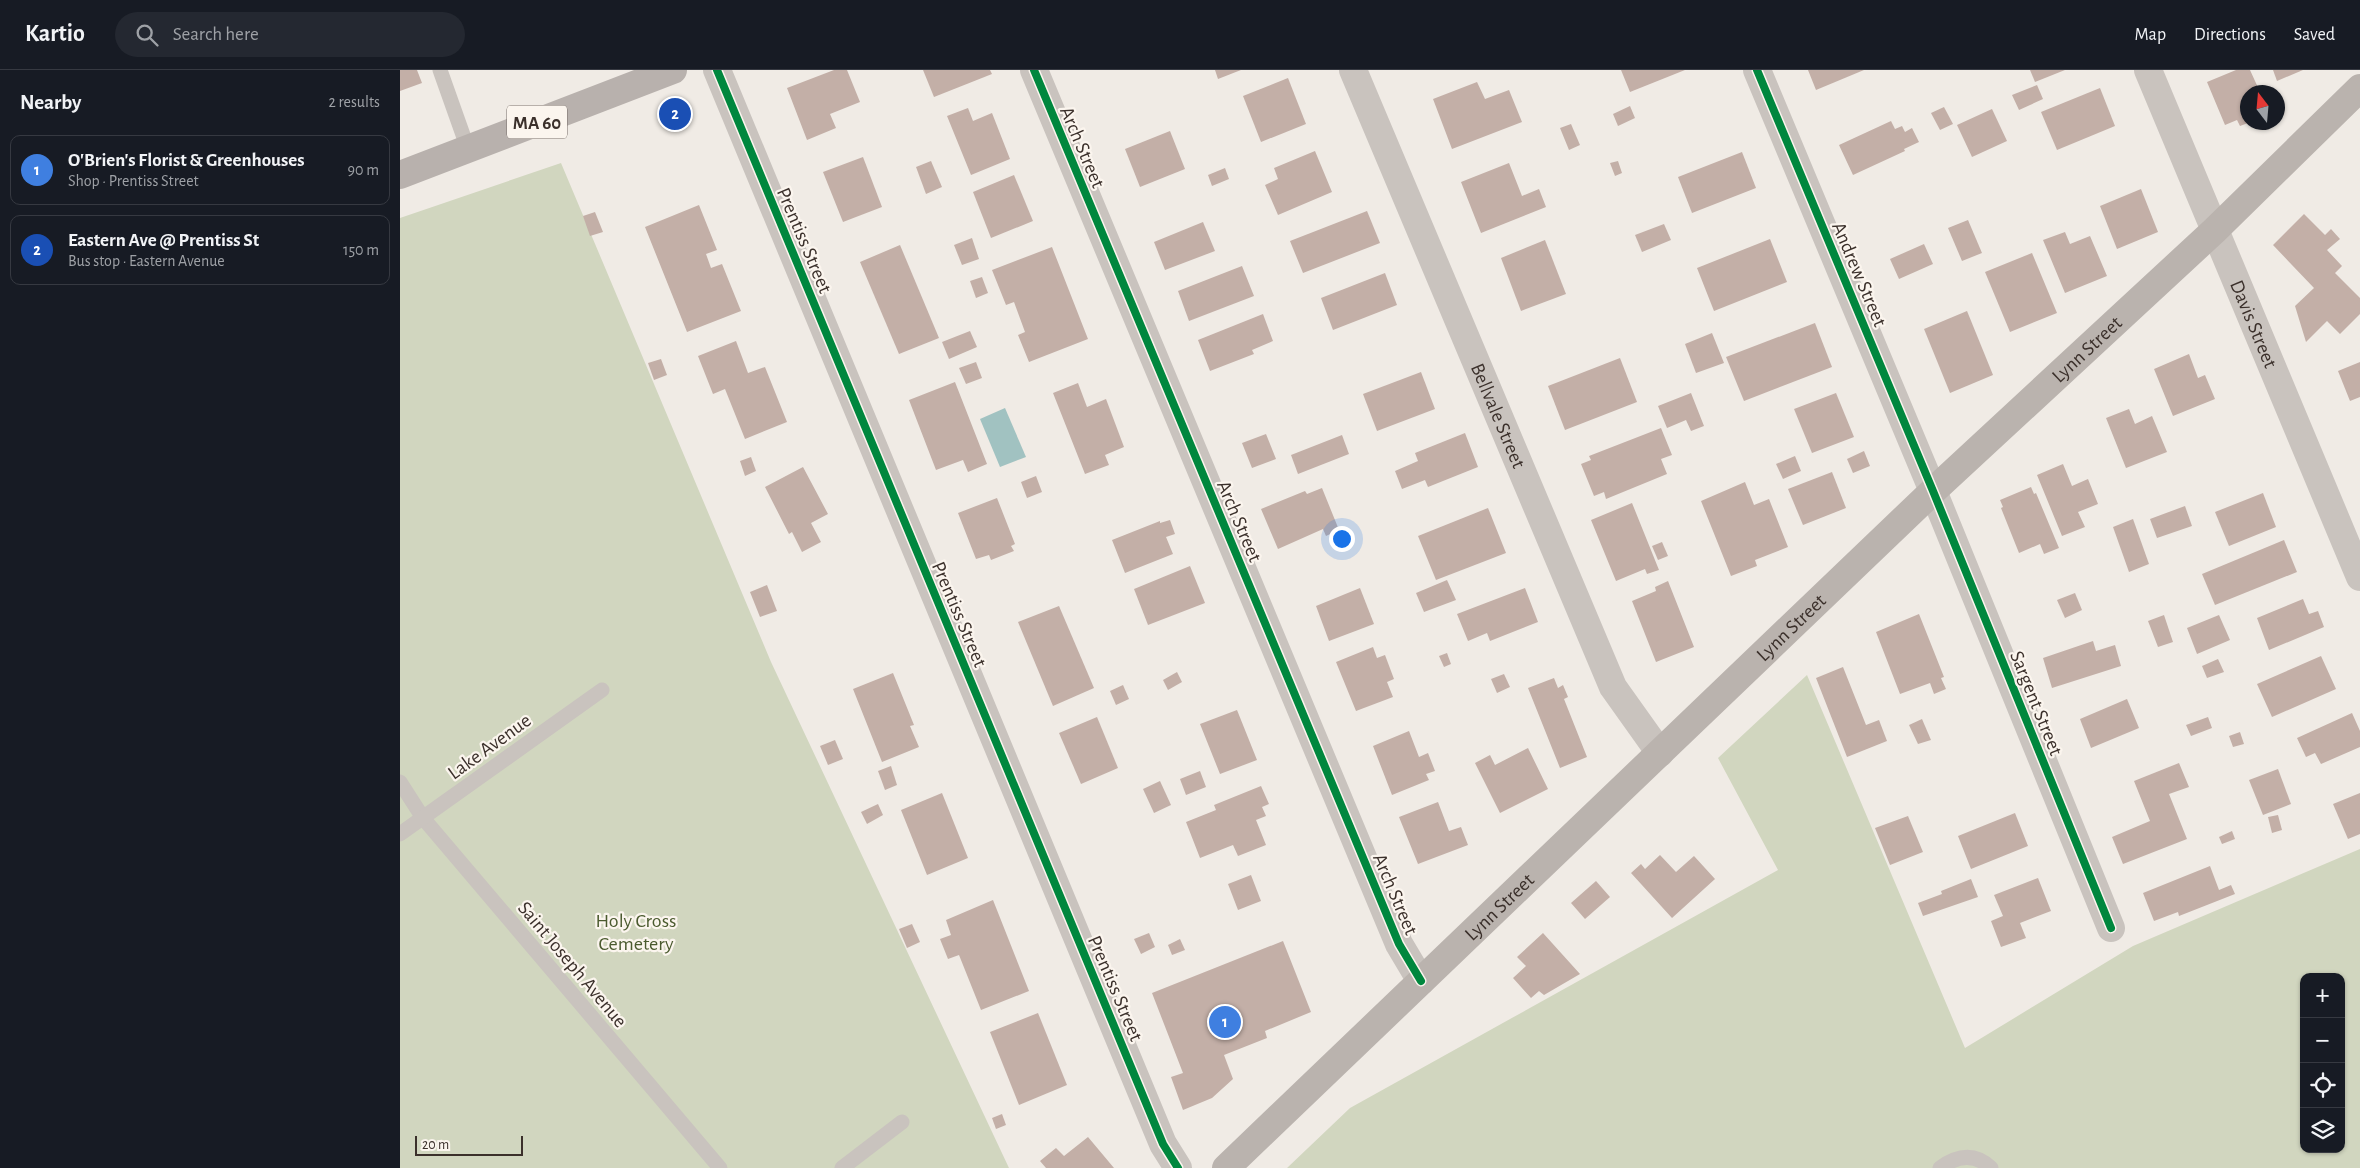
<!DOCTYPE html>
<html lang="en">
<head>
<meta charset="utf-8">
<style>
	:root { --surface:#171b24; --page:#242831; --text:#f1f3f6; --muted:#9ea1a6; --line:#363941; --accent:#7a716c }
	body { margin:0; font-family:"Alegreya Sans",sans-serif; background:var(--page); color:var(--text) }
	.controls { position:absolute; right:15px; bottom:15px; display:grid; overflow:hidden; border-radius:10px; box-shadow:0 1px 4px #0004 }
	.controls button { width:45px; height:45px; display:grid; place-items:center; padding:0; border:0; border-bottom:1px solid var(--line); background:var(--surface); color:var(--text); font:25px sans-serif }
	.compass { position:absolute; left:1840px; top:15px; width:45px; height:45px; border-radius:50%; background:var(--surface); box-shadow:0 1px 4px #0004; rotate:344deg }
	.scale { position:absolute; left:15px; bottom:12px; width:108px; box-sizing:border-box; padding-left:5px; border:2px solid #3b302b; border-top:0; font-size:14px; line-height:18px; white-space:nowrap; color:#3b302b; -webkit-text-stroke:4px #fbf5ee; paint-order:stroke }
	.you { position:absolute; left:941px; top:468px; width:18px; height:18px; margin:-12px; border:4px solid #fff; border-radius:50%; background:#1a73e8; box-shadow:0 0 0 8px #1a73e833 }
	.badge { display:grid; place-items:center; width:32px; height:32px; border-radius:50%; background:var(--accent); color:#fff; font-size:16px; font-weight:700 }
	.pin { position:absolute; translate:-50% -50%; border:2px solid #fff; box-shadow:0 1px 5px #0006 }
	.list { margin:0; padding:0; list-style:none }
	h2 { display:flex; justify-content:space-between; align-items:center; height:65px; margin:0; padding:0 20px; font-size:21px }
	h2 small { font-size:16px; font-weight:400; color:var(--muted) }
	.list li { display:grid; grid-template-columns:32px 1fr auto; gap:15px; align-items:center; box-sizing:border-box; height:70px; margin:0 10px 10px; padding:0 10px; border:1px solid var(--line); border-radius:10px }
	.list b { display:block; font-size:19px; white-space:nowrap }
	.list p { margin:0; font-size:16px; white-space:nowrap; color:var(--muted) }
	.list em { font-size:16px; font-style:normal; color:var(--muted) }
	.icon { flex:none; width:28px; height:28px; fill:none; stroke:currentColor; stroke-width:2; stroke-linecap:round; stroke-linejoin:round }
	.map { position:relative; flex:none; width:1960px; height:1098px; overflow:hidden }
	header { display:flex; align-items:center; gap:30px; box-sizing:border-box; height:70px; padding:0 25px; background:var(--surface); border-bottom:1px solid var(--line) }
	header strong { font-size:24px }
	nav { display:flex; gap:28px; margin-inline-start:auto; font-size:18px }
	.search { width:350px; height:45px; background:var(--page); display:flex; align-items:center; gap:12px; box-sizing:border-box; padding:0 18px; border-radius:28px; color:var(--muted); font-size:19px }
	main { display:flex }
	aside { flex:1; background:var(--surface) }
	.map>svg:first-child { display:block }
	.green { fill:#d1d6bf; fill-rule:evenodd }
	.water { fill:#a1c2c1 }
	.building { fill:#c3afa7 }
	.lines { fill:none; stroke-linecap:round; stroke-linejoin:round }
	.lane { stroke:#c9c3be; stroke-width:15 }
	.street { stroke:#c9c3be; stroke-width:28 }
	.secondary { stroke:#bab3ae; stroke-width:28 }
	.primary { stroke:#b8b1ad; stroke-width:28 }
	.cycleway-casing { stroke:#fbf5ee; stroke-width:11 }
	.cycleway { stroke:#00873e; stroke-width:8 }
	.labels { text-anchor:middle; stroke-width:4.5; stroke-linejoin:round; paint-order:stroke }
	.shield { fill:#fbf5ee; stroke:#756b66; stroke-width:1 }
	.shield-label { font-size:19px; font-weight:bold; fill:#3b302b }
	.street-label { font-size:20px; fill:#3b302b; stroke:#fbf5ee }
	.park-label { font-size:20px; fill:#4a5a2e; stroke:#fbf5ee }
</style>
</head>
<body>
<header>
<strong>Kartio</strong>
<div class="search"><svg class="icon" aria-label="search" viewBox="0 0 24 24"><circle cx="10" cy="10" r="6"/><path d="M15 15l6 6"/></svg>Search here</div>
<nav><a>Map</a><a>Directions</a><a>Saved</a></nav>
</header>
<main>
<aside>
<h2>Nearby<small>2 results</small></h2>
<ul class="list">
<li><span class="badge" style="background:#3f7fe0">1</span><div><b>O'Brien's Florist &amp; Greenhouses</b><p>Shop · Prentiss Street</p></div><em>90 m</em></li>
<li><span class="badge" style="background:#1a4fb4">2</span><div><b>Eastern Ave @ Prentiss St</b><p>Bus stop · Eastern Avenue</p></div><em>150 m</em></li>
</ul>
</aside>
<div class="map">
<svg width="1960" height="1098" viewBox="0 0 1960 1098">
	<rect width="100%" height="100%" fill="#f0ebe5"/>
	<!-- green -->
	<g class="green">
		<polygon points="161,93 371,592 609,1098 0,1098 0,148"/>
		<path d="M 1407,605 L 1565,978 L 1733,876 L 1960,779 L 1960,1098 L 887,1098 L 950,1038 L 1378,800 L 1318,688 ZM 1904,907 L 1941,907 L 1941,1079 L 1904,1079 Z"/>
	</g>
	<!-- water -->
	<polygon class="water" points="605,338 626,387 600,397 580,349"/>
	<!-- building -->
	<g class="building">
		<polygon points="0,0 17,0 22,13 0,21"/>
		<polygon points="434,0 447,0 460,32 430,44 436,58 407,70 387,18"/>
		<polygon points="523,0 590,0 592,4 534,27"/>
		<polygon points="815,0 841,0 818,9"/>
		<polygon points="1221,0 1285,0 1230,22"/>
		<polygon points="1408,0 1464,0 1416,20"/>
		<polygon points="1630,0 1665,0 1635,12"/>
		<polygon points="1836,0 1850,0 1860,22 1848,22 1848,53 1840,56 1837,50 1825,55 1807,12"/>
		<polygon points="1873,0 1903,0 1877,11"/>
		<polygon points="888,8 906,54 861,72 843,26"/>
		<polygon points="1077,12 1085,29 1109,20 1122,52 1052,79 1033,29"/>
		<polygon points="1637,15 1643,29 1619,40 1612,25"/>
		<polygon points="1700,18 1715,56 1657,80 1641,42"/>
		<polygon points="1230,36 1235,48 1218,56 1213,44"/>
		<polygon points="1544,37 1553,54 1540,60 1531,43"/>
		<polygon points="568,38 573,51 592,43 610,89 571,105 547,46"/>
		<polygon points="1592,39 1607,71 1572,87 1557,55"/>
		<polygon points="1491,51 1495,59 1502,56 1505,62 1512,58 1519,72 1504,79 1505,81 1453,105 1439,75"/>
		<polygon points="1171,54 1180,75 1169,80 1160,58"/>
		<polygon points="770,61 785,99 740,117 725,79"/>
		<polygon points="915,81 932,122 878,145 865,115 878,109 874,98"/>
		<polygon points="1342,82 1356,118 1292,143 1278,107"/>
		<polygon points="463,87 482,137 443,152 423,102"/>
		<polygon points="531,91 542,117 526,124 516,97"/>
		<polygon points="1218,91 1222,103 1215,106 1210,93"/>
		<polygon points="1109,93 1122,126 1139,119 1146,137 1081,163 1061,112"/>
		<polygon points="825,98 829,109 812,116 808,105"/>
		<polygon points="614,105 633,151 591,168 573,122"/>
		<polygon points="1741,119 1758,162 1717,179 1700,136"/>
		<polygon points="299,135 317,180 306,184 311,198 322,194 341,241 287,262 245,157"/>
		<polygon points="967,141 980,173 903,203 890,171"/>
		<polygon points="195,142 203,162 190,166 183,146"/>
		<polygon points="1904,144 1925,165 1931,159 1940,169 1927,180 1942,196 1935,203 1960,228 1960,244 1940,264 1927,251 1906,272 1895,236 1914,218 1873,175"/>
		<polygon points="1568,150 1582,183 1562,191 1548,158"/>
		<polygon points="803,152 815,181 765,200 754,172"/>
		<polygon points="1264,154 1271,170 1242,182 1235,165"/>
		<polygon points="1665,162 1670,174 1690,166 1707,206 1665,223 1643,170"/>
		<polygon points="572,168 579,189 562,195 554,175"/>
		<polygon points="1370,169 1387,212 1314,241 1297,198"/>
		<polygon points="1145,170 1166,224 1121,241 1101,188"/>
		<polygon points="1524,174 1533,194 1499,209 1490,189"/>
		<polygon points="500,175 539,268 499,284 460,192"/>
		<polygon points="652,177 688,269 629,292 618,265 625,262 614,232 606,235 592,200"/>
		<polygon points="1632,183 1657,243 1610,262 1585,202"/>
		<polygon points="842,196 854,226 789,251 778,221"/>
		<polygon points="985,203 997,235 933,260 921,228"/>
		<polygon points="582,207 588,223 576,228 570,211"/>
		<polygon points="1567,241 1593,305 1550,323 1524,259"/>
		<polygon points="863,244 873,271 852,280 854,284 810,301 798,270"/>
		<polygon points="1415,253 1432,297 1344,331 1326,287"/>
		<polygon points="570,261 577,277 549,289 542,272"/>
		<polygon points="1312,263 1324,293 1296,303 1285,274"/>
		<polygon points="336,271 348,303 365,297 387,352 345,369 325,319 313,324 298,286"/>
		<polygon points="1789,284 1798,308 1805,305 1815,329 1773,346 1754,299"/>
		<polygon points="1220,288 1237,332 1165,360 1148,316"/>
		<polygon points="261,289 267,305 254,310 248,293"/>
		<polygon points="576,292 582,308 566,314 559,298"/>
		<polygon points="1960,292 1960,327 1950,331 1938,301"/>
		<polygon points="1021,302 1035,339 977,361 963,324"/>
		<polygon points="555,312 587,394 568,402 563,390 536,400 509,330"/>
		<polygon points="678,313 687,337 706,329 724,377 705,385 709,395 685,404 653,323"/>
		<polygon points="1291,323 1304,356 1291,361 1286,350 1267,358 1258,336"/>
		<polygon points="1436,323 1454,367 1412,383 1394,339"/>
		<polygon points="1729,339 1735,354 1752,346 1767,382 1726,398 1706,348"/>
		<polygon points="1261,358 1272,385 1261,389 1267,404 1206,429 1204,422 1194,426 1181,394 1191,390 1189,386"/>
		<polygon points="1065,363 1078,397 1028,417 1025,410 1002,419 995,401 1018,391 1015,383"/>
		<polygon points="866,364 876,389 852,398 842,373"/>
		<polygon points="942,365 949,384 898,404 891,385"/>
		<polygon points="1464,381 1470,396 1453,403 1447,389"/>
		<polygon points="1395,386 1401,401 1383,409 1376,394"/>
		<polygon points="351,387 356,401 345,406 340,391"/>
		<polygon points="1663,394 1672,416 1688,409 1698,434 1678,442 1685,457 1662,466 1637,405"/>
		<polygon points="403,397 428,444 411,453 421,472 402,482 392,462 389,464 365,417"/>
		<polygon points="1432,402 1446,438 1403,455 1388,419"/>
		<polygon points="636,406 642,422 627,428 621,412"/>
		<polygon points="1345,412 1354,435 1369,429 1388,477 1355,490 1357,496 1331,506 1301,431"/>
		<polygon points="1631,417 1634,424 1636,423 1659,478 1644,484 1640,474 1619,483 1601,438 1603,437 1600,430"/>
		<polygon points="922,418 939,460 926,466 923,459 878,479 861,439 905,421 907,424"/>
		<polygon points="1863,423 1876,457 1829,476 1815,442"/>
		<polygon points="597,428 615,474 611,476 614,481 591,490 589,485 576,489 558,443"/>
		<polygon points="1232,433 1259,500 1247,504 1245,499 1216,511 1191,450"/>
		<polygon points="1785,436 1792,456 1757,468 1750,449"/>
		<polygon points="1088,438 1106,483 1036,510 1018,466"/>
		<polygon points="1733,449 1749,494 1729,502 1713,457"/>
		<polygon points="770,450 775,464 766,467 773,484 725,503 712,470 760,451 760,453"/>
		<polygon points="1884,470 1897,502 1815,535 1802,504"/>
		<polygon points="1262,472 1268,486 1258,490 1252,476"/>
		<polygon points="790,496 805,533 748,555 734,519"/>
		<polygon points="1047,510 1056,530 1024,542 1016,523"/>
		<polygon points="1268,511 1294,577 1256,592 1232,531 1256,521 1255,517"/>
		<polygon points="367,515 377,541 360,547 350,522"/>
		<polygon points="960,518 974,554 929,571 916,536"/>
		<polygon points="1125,518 1138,552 1090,571 1087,563 1068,571 1057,544"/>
		<polygon points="1675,523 1682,540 1665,548 1657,530"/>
		<polygon points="1903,529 1909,544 1918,541 1924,557 1869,580 1857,548"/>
		<polygon points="659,536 694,618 653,636 618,552"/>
		<polygon points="1519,544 1544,607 1541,608 1546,619 1534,624 1530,613 1500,624 1476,562"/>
		<polygon points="1764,545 1773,572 1758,577 1748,551"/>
		<polygon points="1819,545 1830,570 1797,584 1787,558"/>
		<polygon points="1693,571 1696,581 1715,575 1721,596 1652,618 1643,588"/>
		<polygon points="973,577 977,588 985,585 994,609 987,612 993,627 956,641 936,592"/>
		<polygon points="1047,583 1051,594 1044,597 1039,586"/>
		<polygon points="1921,586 1936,619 1872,647 1857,614"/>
		<polygon points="1818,589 1824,602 1807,608 1802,596"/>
		<polygon points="1443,597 1466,655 1479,650 1487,671 1447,687 1416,608"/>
		<polygon points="777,602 782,612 768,620 763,610"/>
		<polygon points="493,603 514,655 510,656 519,677 482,692 453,619"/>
		<polygon points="1104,604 1110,617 1097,623 1091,609"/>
		<polygon points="1154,608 1158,618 1163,615 1168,627 1164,629 1187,687 1160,698 1128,618"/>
		<polygon points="723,615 729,629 716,635 710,621"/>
		<polygon points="1727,629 1739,658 1691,678 1680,649"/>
		<polygon points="837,640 857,690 820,704 800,654"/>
		<polygon points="1952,643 1960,661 1960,677 1921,694 1915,683 1906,687 1897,668"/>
		<polygon points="697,647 718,698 681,714 659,663"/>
		<polygon points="1808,647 1812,658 1791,666 1786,655"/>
		<polygon points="1522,649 1531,670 1518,674 1509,655"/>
		<polygon points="1009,661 1019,687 1028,683 1035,701 1026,704 1029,710 992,725 973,676"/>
		<polygon points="1840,662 1844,674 1833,677 1829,666"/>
		<polygon points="435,670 443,689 428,695 420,676"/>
		<polygon points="1128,678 1148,719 1100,743 1075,693 1090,685 1095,695"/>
		<polygon points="1779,693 1789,717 1769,724 1787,769 1723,794 1712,767 1750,751 1734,711"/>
		<polygon points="491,696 497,715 485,720 478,701"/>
		<polygon points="1878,699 1891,734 1863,745 1849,710"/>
		<polygon points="800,701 806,717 786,725 780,709"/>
		<polygon points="760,711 771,735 754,743 743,719"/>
		<polygon points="861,716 869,734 862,737 866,746 856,750 866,775 838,786 833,775 800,788 786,752 816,740 814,735"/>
		<polygon points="542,723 568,788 527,805 501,740"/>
		<polygon points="1960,723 1960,764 1948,769 1933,734"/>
		<polygon points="1038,732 1049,761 1061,757 1068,775 1018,794 999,747"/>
		<polygon points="478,734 483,745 467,754 461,742"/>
		<polygon points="1615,743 1628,776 1571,799 1558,766"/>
		<polygon points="1878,745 1882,760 1872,763 1868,747"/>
		<polygon points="1508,746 1523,782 1490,795 1475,758"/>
		<polygon points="1832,761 1835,769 1822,774 1819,767"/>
		<polygon points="1260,785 1276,802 1294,786 1315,809 1272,848 1231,803 1241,794 1245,799"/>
		<polygon points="1810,796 1819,820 1831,815 1835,824 1779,846 1778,842 1754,851 1743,823"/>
		<polygon points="851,805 861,831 838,840 828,814"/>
		<polygon points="1638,808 1651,841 1620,853 1626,868 1601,877 1591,851 1603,846 1594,825"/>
		<polygon points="1571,809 1578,827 1523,846 1518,833 1542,824 1541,821"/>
		<polygon points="1196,811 1210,827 1185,849 1171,833"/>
		<polygon points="593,830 629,921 581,940 559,885 548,889 540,869 551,865 546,850"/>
		<polygon points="512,854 520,872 507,878 499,859"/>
		<polygon points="749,863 755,877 741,884 734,869"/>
		<polygon points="1143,863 1180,904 1144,925 1139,921 1131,928 1113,908 1126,896 1117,887"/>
		<polygon points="780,869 785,880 772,885 768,875"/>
		<polygon points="883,871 911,942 865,961 867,968 824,985 833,1009 812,1028 783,1040 771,1007 783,1003 752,923"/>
		<polygon points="638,943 667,1015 619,1035 590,962"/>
		<polygon points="602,1044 606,1055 596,1059 592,1048"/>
		<polygon points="688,1067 714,1098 646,1098 640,1091 656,1078 664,1086"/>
	</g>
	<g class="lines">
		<!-- lane -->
		<g class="lane">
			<polyline points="40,0 68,79"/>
			<polyline points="0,712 23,748 320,1098"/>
			<polyline points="0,764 202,620"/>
			<polyline points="442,1098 502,1052"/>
			<path d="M 1540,1098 C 1558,1085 1575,1083 1591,1098"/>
		</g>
		<!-- street -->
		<g class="street">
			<polyline points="317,0 763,1074 778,1098"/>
			<polyline points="634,0 999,874 1021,911"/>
			<path id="s1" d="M 953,0 L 1213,617 L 1260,683"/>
			<polyline points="1357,0 1533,421 1711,858"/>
			<path id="s2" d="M 1748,0 L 1960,507"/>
		</g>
		<!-- secondary -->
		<path class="secondary" id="s3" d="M 826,1098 L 1533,421 L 1815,160 L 1960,18"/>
		<!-- primary -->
		<polyline class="primary" points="0,105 273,0"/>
		<defs>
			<g id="cycleway">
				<polyline points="317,0 763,1074 778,1098"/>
				<polyline points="634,0 999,874 1021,911"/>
				<polyline points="1357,0 1533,421 1711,858"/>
			</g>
		</defs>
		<!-- cycleway casing -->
		<use href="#cycleway" class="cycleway-casing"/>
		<!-- cycleway -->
		<use href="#cycleway" class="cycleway"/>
	</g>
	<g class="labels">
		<!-- shield labels -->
		<rect class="shield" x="107" y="35.5" width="60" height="33" rx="4"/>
		<g class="shield-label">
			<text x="137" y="59">MA 60</text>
		</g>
		<!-- street labels -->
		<g class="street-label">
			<text transform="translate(683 77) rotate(67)" y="7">Arch Street</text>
			<text transform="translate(405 170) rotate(67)" y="7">Prentiss Street</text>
			<text transform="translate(1460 204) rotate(67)" y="7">Andrew Street</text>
			<text dy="7" stroke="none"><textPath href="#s2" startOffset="275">Davis Street</textPath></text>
			<text dy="7" stroke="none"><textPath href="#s3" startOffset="1188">Lynn Street</textPath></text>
			<text dy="7" stroke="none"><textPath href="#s1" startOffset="375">Bellvale Street</textPath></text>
			<text transform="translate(840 451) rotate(67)" y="7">Arch Street</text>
			<text transform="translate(560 544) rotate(67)" y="7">Prentiss Street</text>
			<text dy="7" stroke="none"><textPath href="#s3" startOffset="782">Lynn Street</textPath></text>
			<text transform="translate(1637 633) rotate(68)" y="7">Sargent Street</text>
			<text transform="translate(89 676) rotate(-36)" y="7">Lake Avenue</text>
			<text transform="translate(996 824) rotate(67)" y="7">Arch Street</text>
			<text dy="7" stroke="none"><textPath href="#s3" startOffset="378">Lynn Street</textPath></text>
			<text transform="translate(173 894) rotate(50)" y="7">Saint Joseph Avenue</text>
			<text transform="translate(716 918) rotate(67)" y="7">Prentiss Street</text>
		</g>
		<!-- park labels -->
		<g class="park-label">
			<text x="236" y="857">Holy Cross<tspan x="236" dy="23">Cemetery</tspan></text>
		</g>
	</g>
</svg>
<div class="controls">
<button>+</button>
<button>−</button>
<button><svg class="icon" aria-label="locate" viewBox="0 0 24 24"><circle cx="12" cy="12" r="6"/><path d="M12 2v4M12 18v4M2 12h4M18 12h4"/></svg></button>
<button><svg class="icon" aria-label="layers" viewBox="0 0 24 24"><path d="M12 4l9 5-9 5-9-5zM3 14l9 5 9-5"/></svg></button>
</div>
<svg class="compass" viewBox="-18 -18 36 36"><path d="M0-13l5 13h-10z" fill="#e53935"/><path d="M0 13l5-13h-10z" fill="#9ea1a6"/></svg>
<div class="scale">20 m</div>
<div class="you"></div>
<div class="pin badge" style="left:825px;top:952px;background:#3f7fe0">1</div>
<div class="pin badge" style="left:275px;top:44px;background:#1a4fb4">2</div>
</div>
</main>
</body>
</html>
